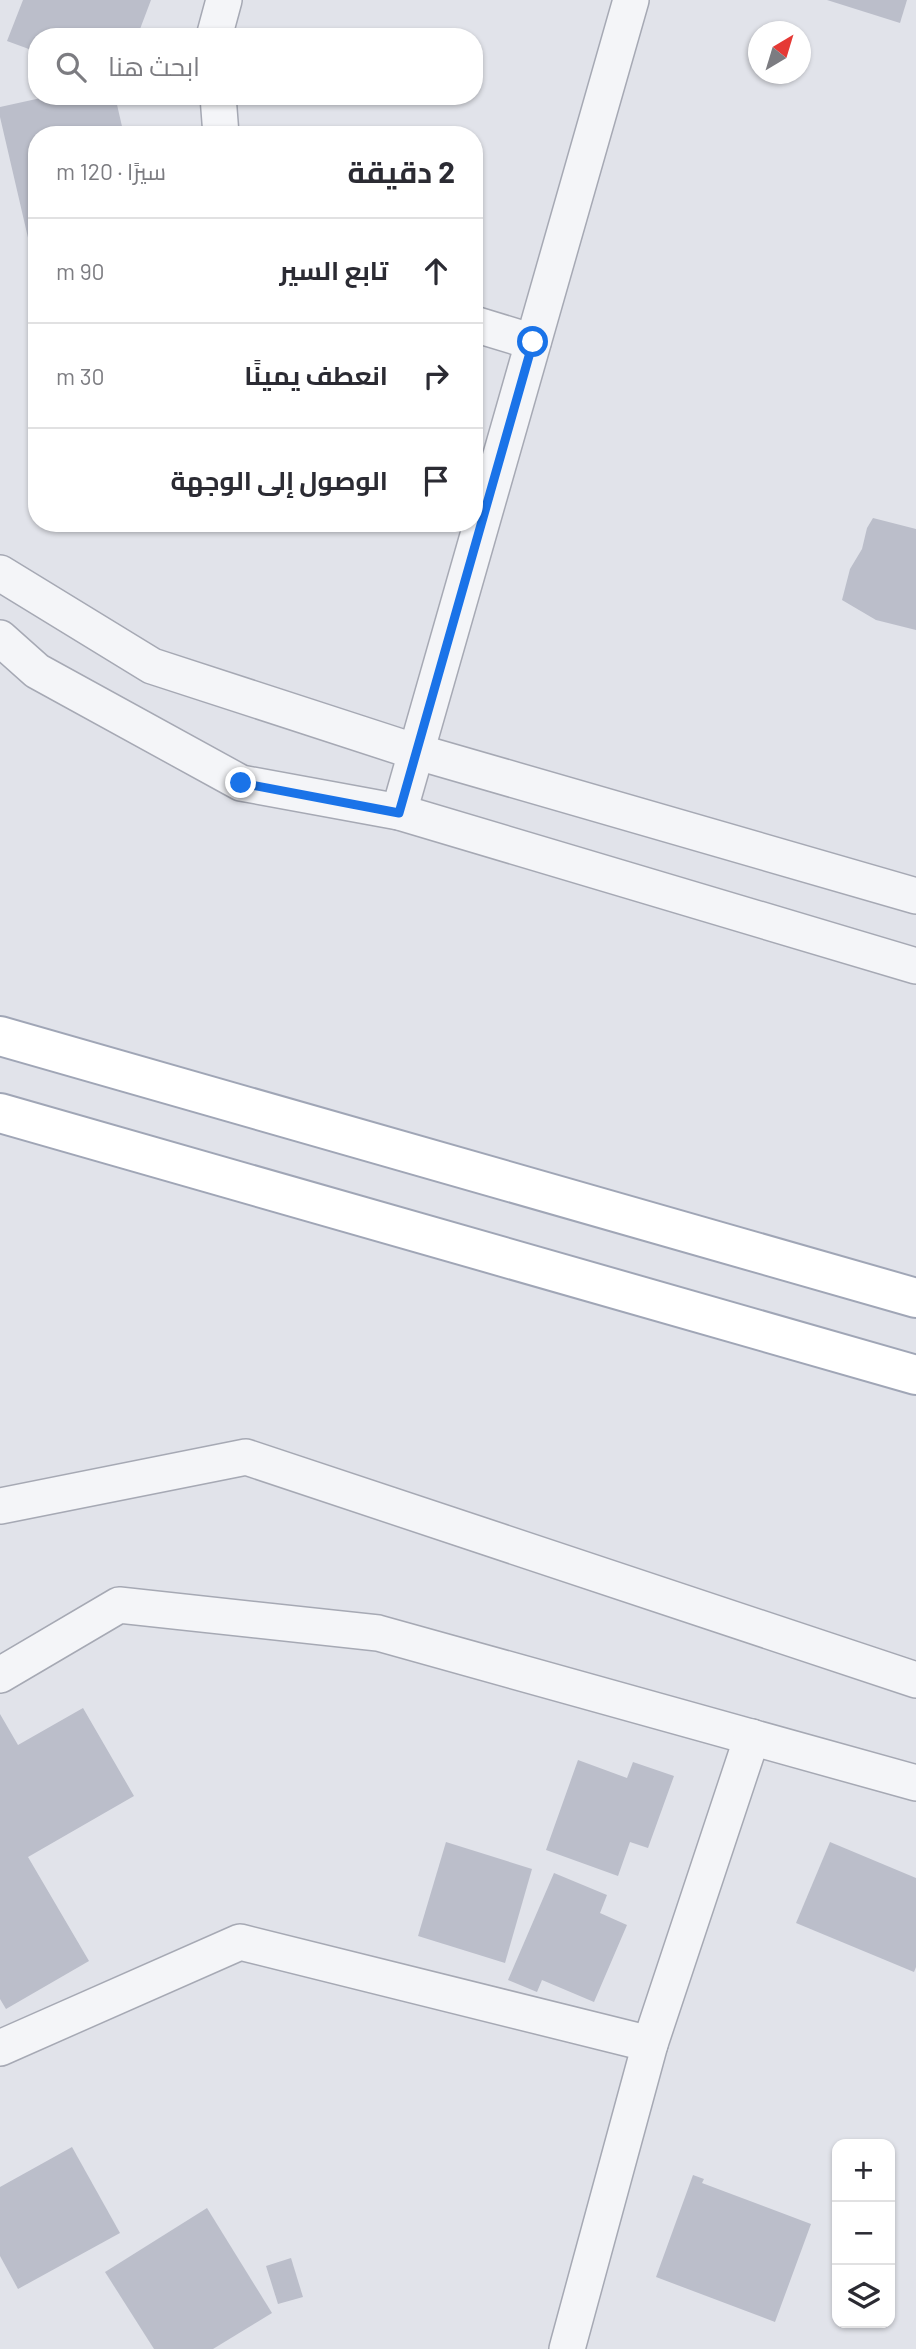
<!DOCTYPE html>
<html lang="ar">
<head>
<meta charset="utf-8">
<style>
	:root { --surface:#fff; --page:#f7f7f7; --text:#2b2b33; --muted:#7c7c81; --line:#e1e1e2 }
	body { margin:0; font-family:Barlow,Cairo,sans-serif; background:var(--page); color:var(--text); direction:rtl }
	.controls { position:absolute; right:21px; bottom:21px; display:grid; overflow:hidden; border-radius:14px; box-shadow:0 2px 5px #0004 }
	.controls button { width:63px; height:63px; display:grid; place-items:center; padding:0; border:0; border-bottom:2px solid var(--line); background:var(--surface); color:var(--text); font:35px sans-serif }
	.compass { position:absolute; left:748px; top:21px; width:63px; height:63px; border-radius:50%; background:var(--surface); box-shadow:0 2px 5px #0004; rotate:38deg }
	.stop { position:absolute; width:21px; height:21px; margin:-16px; border:5px solid #1a73e8; border-radius:50%; background:#fff }
	.stop.end { background:#1a73e8; border-color:#fff; box-shadow:0 2px 7px #0008 }
	.list { margin:0; padding:0; list-style:none }
	h2 { display:flex; justify-content:space-between; align-items:center; height:91px; margin:0; padding:0 28px; font-size:30px }
	h2 small { font-size:23px; font-weight:400; color:var(--muted) }
	.list li { display:grid; grid-template-columns:46px 1fr auto; gap:21px; align-items:center; box-sizing:border-box; height:105px; padding:0 28px; border-top:2px solid var(--line) }
	.list b { display:block; font-size:26px; white-space:nowrap }
	.list em { font-size:23px; font-style:normal; color:var(--muted) }
	.icon { flex:none; width:38px; height:38px; fill:none; stroke:currentColor; stroke-width:2; stroke-linecap:round; stroke-linejoin:round }
	.map { position:relative; flex:none; width:916px; height:2349px; overflow:hidden; direction:ltr }
	.search { position:absolute; background:var(--surface); box-shadow:0 2px 5px #0004; left:28px; top:28px; width:455px; height:77px; display:flex; align-items:center; gap:18px; box-sizing:border-box; padding:0 24px; border-radius:28px; color:var(--muted); font-size:26px }
	.panel { position:absolute; background:var(--surface); box-shadow:0 2px 5px #0004; left:28px; top:126px; width:455px; height:406px; border-radius:28px; direction:rtl }
	.map>svg:first-child { display:block }
	.building { fill:#bbbeca }
	.lines { fill:none; stroke-linecap:round; stroke-linejoin:round }
	.minor-casing { stroke:#a6a9b4; stroke-width:38 }
	.major-casing { stroke:#a0a6b6; stroke-width:42 }
	.minor { stroke:#f4f5f8; stroke-width:35 }
	.major { stroke:#fff; stroke-width:38 }
	.route { stroke:#1a73e8; stroke-width:9 }
</style>
</head>
<body>
<div class="map">
<svg width="916" height="2349" viewBox="0 0 916 2349">
	<rect width="100%" height="100%" fill="#e1e3ea"/>
	<!-- building -->
	<g class="building">
		<polygon points="23,0 151,0 137,37 37,37 37,52 7,41"/>
		<polygon points="827,0 907,0 900,23"/>
		<polygon points="50,96 115,96 124,135 37,135 37,241 29,242 0,117 0,107"/>
		<polygon points="873,518 916,529 916,630 876,620 842,600 850,569 862,549 867,528"/>
		<polygon points="83,1708 134,1796 28,1857 89,1961 6,2009 0,1999 0,1714 18,1745"/>
		<polygon points="578,1760 627,1778 633,1762 674,1776 648,1848 630,1842 618,1876 546,1850"/>
		<polygon points="446,1842 532,1869 505,1963 418,1936"/>
		<polygon points="830,1842 916,1878 916,1967 914,1972 796,1923"/>
		<polygon points="554,1873 607,1895 600,1913 627,1925 594,2002 542,1980 537,1992 508,1980"/>
		<polygon points="72,2147 120,2233 18,2289 0,2256 0,2187"/>
		<polygon points="693,2175 704,2179 702,2183 811,2224 775,2322 656,2277"/>
		<polygon points="207,2208 272,2313 213,2349 154,2349 105,2272"/>
		<polygon points="291,2258 303,2297 278,2304 266,2266"/>
	</g>
	<g class="lines">
		<defs>
			<g id="minor">
				<polyline points="214,37 224,0"/>
				<polyline points="218,96 221,135"/>
				<polyline points="474,324 533,342"/>
				<polyline points="0,573 152,666 404,748 916,896"/>
				<polyline points="0,638 37,671 241,783 399,812 916,966"/>
				<polyline points="399,812 631,0"/>
				<polyline points="0,1506 246,1457 916,1680"/>
				<polyline points="0,1675 119,1605 378,1633 916,1783"/>
				<polyline points="0,2048 240,1942 650,2044"/>
				<polyline points="567,2349 650,2044 752,1737"/>
			</g>
			<g id="major">
				<polyline points="0,1036 916,1298"/>
				<polyline points="0,1113 916,1375"/>
			</g>
		</defs>
		<!-- minor casing -->
		<use href="#minor" class="minor-casing"/>
		<!-- major casing -->
		<use href="#major" class="major-casing"/>
		<!-- minor -->
		<use href="#minor" class="minor"/>
		<!-- major -->
		<use href="#major" class="major"/>
	</g>
	<g class="lines">
		<!-- route -->
		<polyline class="route" points="241,783 399,813 533,342"/>
	</g>
</svg>
<div class="controls">
<button>+</button>
<button>−</button>
<button><svg class="icon" aria-label="layers" viewBox="0 0 24 24"><path d="M12 4l9 5-9 5-9-5zM3 14l9 5 9-5"/></svg></button>
</div>
<svg class="compass" viewBox="-18 -18 36 36"><path d="M0-13l5 13h-10z" fill="#e53935"/><path d="M0 13l5-13h-10z" fill="#7c7c81"/></svg>
<div class="stop" style="left:533px;top:342px"></div>
<div class="stop end" style="left:241px;top:783px"></div>
<div class="search"><svg class="icon" aria-label="search" viewBox="0 0 24 24"><circle cx="10" cy="10" r="6"/><path d="M15 15l6 6"/></svg>ابحث هنا</div>
<section class="panel">
<h2>2 دقيقة<small>سيرًا · 120 m</small></h2>
<ul class="list">
<li><svg class="icon" aria-label="ahead" viewBox="0 0 24 24"><path d="M12 20V5M6 11l6-6 6 6"/></svg><div><b>تابع السير</b></div><em>90 m</em></li>
<li><svg class="icon" aria-label="right" viewBox="0 0 24 24"><path d="M7 20v-9h11M14 6l5 5-5 5"/></svg><div><b>انعطف يمينًا</b></div><em>30 m</em></li>
<li><svg class="icon" aria-label="arrive" viewBox="0 0 24 24"><path d="M6 21V4h12l-3 4 3 4H6"/></svg><div><b>الوصول إلى الوجهة</b></div></li>
</ul>
</section>
</div>
</body>
</html>
